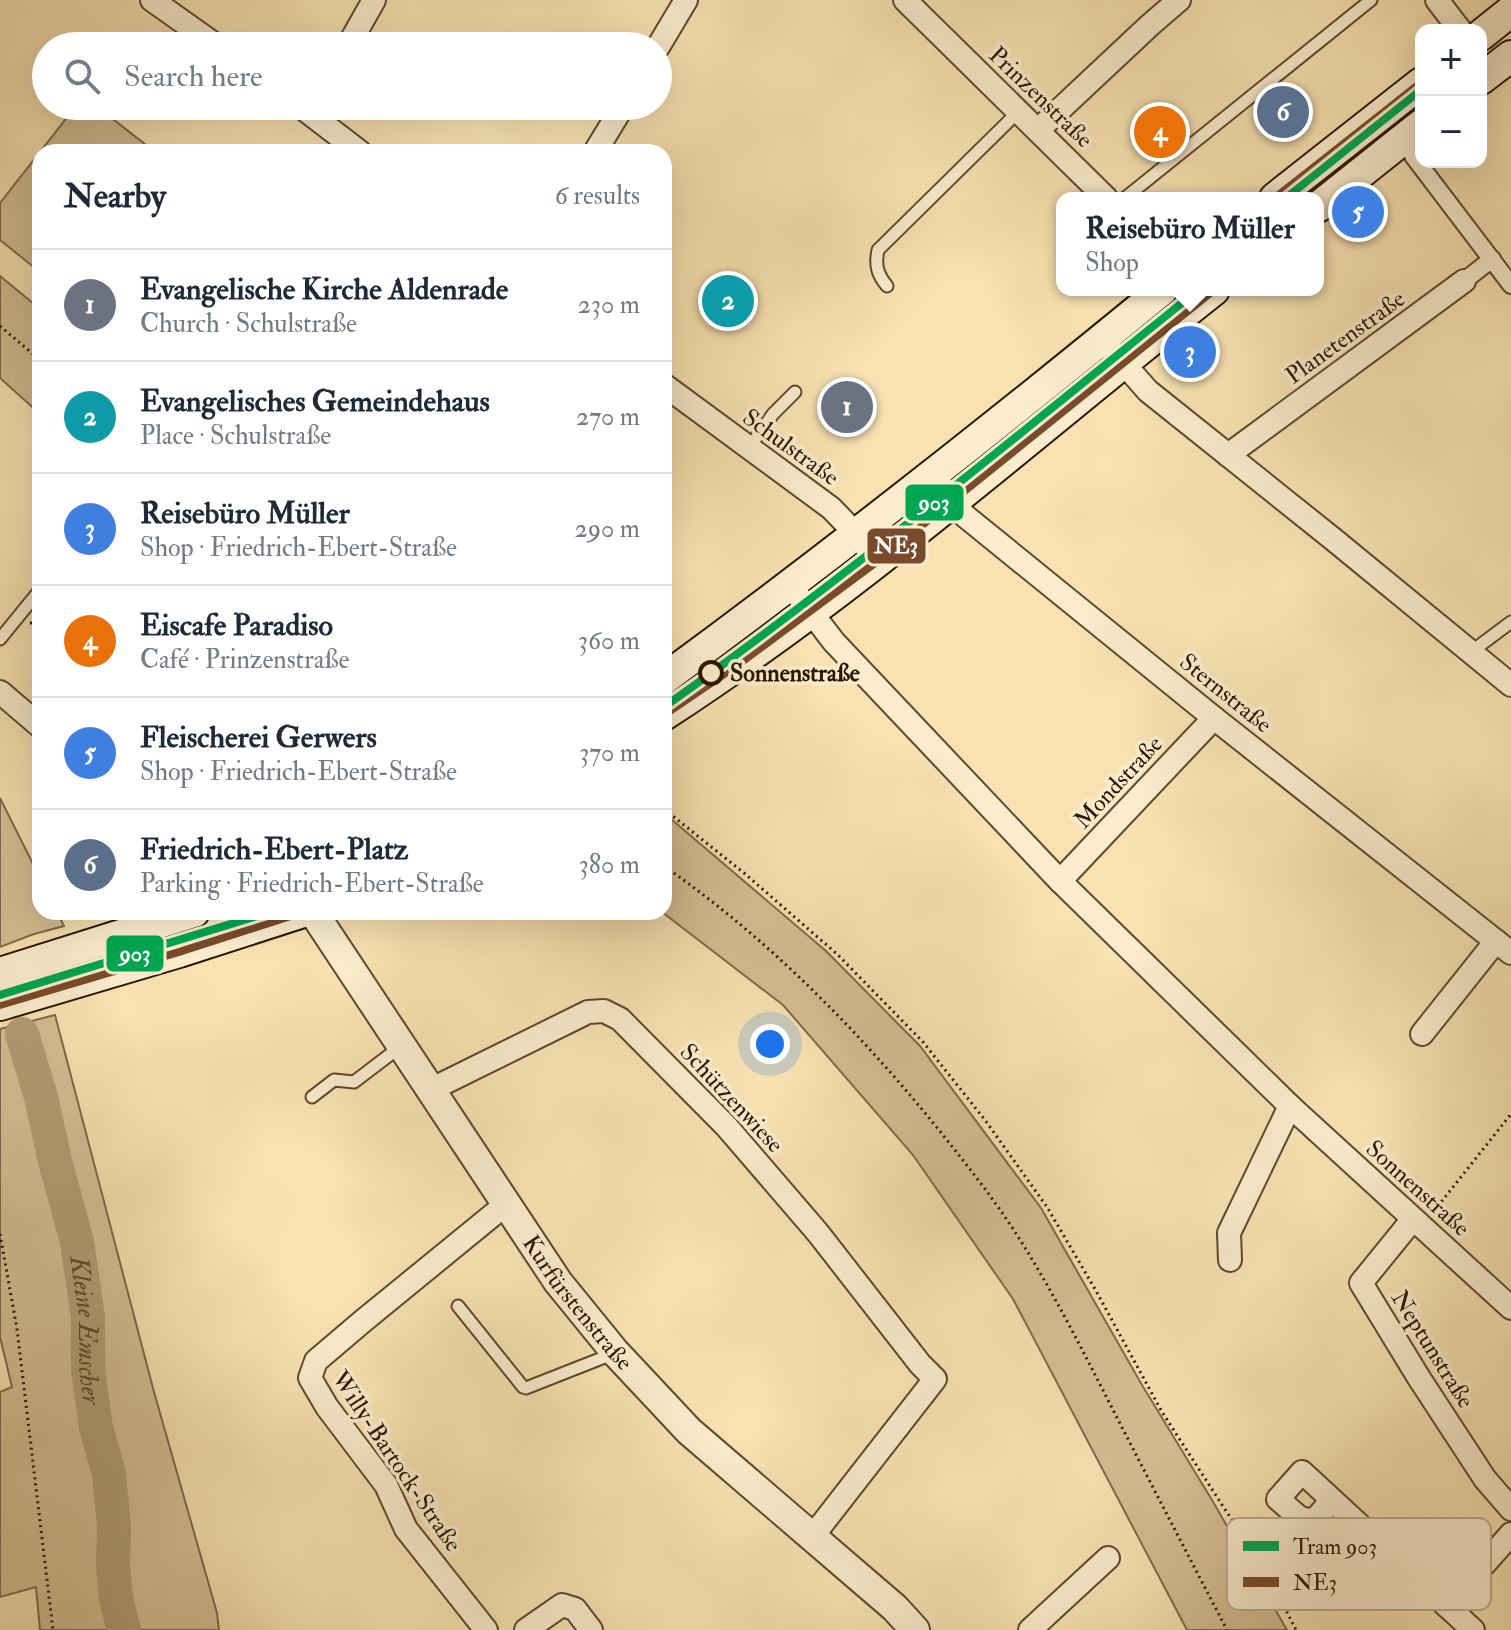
<!DOCTYPE html>
<html lang="en">
<head>
<meta charset="utf-8">
<style>
	:root { --surface:#fff; --page:#f6f6f7; --text:#1f2937; --muted:#747a83; --line:#e0e1e3; --accent:#8f2418 }
	body { margin:0; font-family:"IM FELL Double Pica",serif; background:var(--page); color:var(--text) }
	.controls { position:absolute; right:24px; top:24px; display:grid; overflow:hidden; border-radius:16px; box-shadow:0 8px 32px #0002 }
	.controls button { width:72px; height:72px; display:grid; place-items:center; padding:0; border:0; border-bottom:2px solid var(--line); background:var(--surface); color:var(--text); font:40px sans-serif }
	.you { position:absolute; left:770px; top:1044px; width:28px; height:28px; margin:-20px; border:6px solid #fff; border-radius:50%; background:#1a73e8; box-shadow:0 0 0 12px #1a73e833 }
	.badge { display:grid; place-items:center; width:52px; height:52px; border-radius:50%; background:var(--accent); color:#fff; font-size:26px; font-weight:700 }
	.pin { position:absolute; translate:-50% -50%; border:4px solid #fff; box-shadow:0 2px 8px #0006 }
	.popup { position:absolute; left:1056px; top:192px; width:268px; height:104px; box-sizing:border-box; display:grid; place-content:center; border-radius:16px; background:var(--surface); filter:drop-shadow(0 2px 6px #0005); font-size:26px; white-space:nowrap; color:var(--muted) }
	.popup b { font-size:30px; color:var(--text) }
	.popup::after { content:''; position:absolute; left:50%; top:100%; margin-left:-16px; border:16px solid transparent; border-top-color:var(--surface) }
	.list { margin:0; padding:0; list-style:none }
	h2 { display:flex; justify-content:space-between; align-items:center; height:104px; margin:0; padding:0 32px; font-size:34px }
	h2 small { font-size:26px; font-weight:400; color:var(--muted) }
	.list li { display:grid; grid-template-columns:52px 1fr auto; gap:24px; align-items:center; box-sizing:border-box; height:112px; padding:0 32px; border-top:2px solid var(--line) }
	.list b { display:block; font-size:30px; white-space:nowrap }
	.list p { margin:0; font-size:26px; white-space:nowrap; color:var(--muted) }
	.list em { font-size:26px; font-style:normal; color:var(--muted) }
	.icon { flex:none; width:44px; height:44px; fill:none; stroke:currentColor; stroke-width:2; stroke-linecap:round; stroke-linejoin:round }
	.map { position:relative; flex:none; width:1511px; height:1630px; overflow:hidden }
	.search { position:absolute; background:var(--surface); box-shadow:0 8px 32px #0002; left:32px; top:32px; width:640px; height:88px; display:flex; align-items:center; gap:20px; box-sizing:border-box; padding:0 28px; border-radius:44px; color:var(--muted); font-size:30px }
	.panel { position:absolute; background:var(--surface); box-shadow:0 8px 32px #0002; left:32px; top:144px; width:640px; height:776px; border-radius:24px }
	.map>svg:first-child { display:block }
	.green { fill:#d5bf94; stroke:#806a4a; stroke-width:2 }
	.lines { fill:none; stroke-linecap:round; stroke-linejoin:round }
	.river { stroke:#b29d75; stroke-width:34 }
	.service-casing { stroke:#5e492c; stroke-width:15 }
	.pedestrian-casing { stroke:#5e492c; stroke-width:20 }
	.minor-casing { stroke:#5e492c; stroke-width:26 }
	.tertiary-casing { stroke:#5e492c; stroke-width:32 }
	.secondary-casing { stroke:#2b1600; stroke-width:34 }
	.path { stroke:#2b1600; stroke-width:3; stroke-dasharray:2 4; stroke-linecap:butt }
	.service { stroke:#faeccd; stroke-width:11 }
	.pedestrian { stroke:#faeccd; stroke-width:16 }
	.minor { stroke:#faeccd; stroke-width:22 }
	.tertiary { stroke:#faeccd; stroke-width:28 }
	.secondary { stroke:#faeccd; stroke-width:30 }
	.bus-1-casing { stroke:#faeccd; stroke-width:14 }
	.bus-1 { stroke:#7a4b2a; stroke-width:8 }
	.tram-1-casing { stroke:#faeccd; stroke-width:14 }
	.tram-1 { stroke:#00a651; stroke-width:8 }
	.stop-dot { fill:#faeccd; stroke:#2b1600; stroke-width:4 }
	.labels { text-anchor:middle; stroke-width:7; stroke-linejoin:round; paint-order:stroke }
	.street-label { font-size:24px; fill:#2b1600; stroke:#faeccd }
	.stop-label { font-size:24px; font-weight:bold; fill:#2b1600; stroke:#faeccd; text-anchor:start }
	.water-label { font-size:26px; font-style:italic; fill:#614c2f; stroke:#faeccd }
	.key { fill:#faeccd; stroke:#bcac90; stroke-width:2 }
	.key-label { font-size:22px; fill:#2b1600 }
	.line-badge { stroke:#faeccd; stroke-width:3 }
	.badge-label { font-size:22px; text-anchor:middle; font-weight:bold; fill:#fff }
</style>
</head>
<body>
<div class="map">
<svg width="1511" height="1630" viewBox="0 0 1511 1630">
	<rect width="100%" height="100%" fill="#f8e2b2"/>
	<filter id="stains"><feTurbulence type="fractalNoise" baseFrequency=".0025" numOctaves="4"/><feColorMatrix values="0 0 0 0 .2 0 0 0 0 .09 0 0 0 0 .02 0 0 0 .5 -.17"/></filter>
	<radialGradient id="worn" r=".72"><stop offset=".6" stop-color="#630" stop-opacity="0"/><stop offset="1" stop-color="#630" stop-opacity=".3"/></radialGradient>
	<!-- green -->
	<g class="green">
		<polygon points="76,106 96,106 155,152 40,152"/>
		<polygon points="40,152 40,272 0,240 0,203"/>
		<polygon points="0,276 40,309 40,414 0,378"/>
		<polygon points="0,798 40,878 40,912 57,912 64,926 34,934 0,947"/>
		<polygon points="664,813 826,951 920,1046 1041,1208 1142,1385 1212,1500 1287,1630 1187,1630 1013,1299 913,1155 783,1005 662,912 664,912"/>
		<polygon points="55,1015 154,1392 217,1613 219,1630 40,1630 36,1587 0,1597 0,1392 12,1387 0,1337 0,1029"/>
	</g>
	<g class="lines">
		<!-- river -->
		<path class="river" id="s1" d="M 22,1034 L 41,1097 L 55,1161 L 77,1242 L 88,1317 L 88,1370 L 96,1427 L 109,1474 L 114,1527 L 113,1565 L 116,1599 L 124,1630"/>
		<defs>
			<g id="service">
				<polyline points="1125,198 1371,0"/>
				<path d="M 887,286 C 877,274 875,265 878,250 L 1019,111"/>
				<polyline points="749,448 773,414 795,392"/>
				<polyline points="0,639 40,590"/>
				<polyline points="1471,652 1511,622"/>
				<polyline points="312,1097 334,1080 354,1082 400,1047"/>
				<polyline points="458,1306 523,1387 526,1388 615,1353"/>
			</g>
			<g id="pedestrian">
				<polyline points="1413,156 1511,285"/>
				<polyline points="1464,281 1492,259"/>
			</g>
			<g id="minor">
				<polyline points="152,0 217,46"/>
				<polyline points="905,0 1106,198"/>
				<polyline points="1437,0 1460,30"/>
				<polyline points="348,46 374,0"/>
				<polyline points="658,47 686,0"/>
				<polyline points="300,106 360,152"/>
				<polyline points="1038,130 1150,25 1179,0"/>
				<polyline points="595,152 623,106"/>
				<polyline points="1102,339 1148,391 1333,539 1511,685"/>
				<polyline points="664,385 831,508 856,534 877,561"/>
				<polyline points="1228,455 1464,281"/>
				<polyline points="933,475 965,516 1214,718 1511,953"/>
				<polyline points="790,585 834,642 1060,881 1290,1106 1511,1308"/>
				<polyline points="0,692 40,726"/>
				<polyline points="1060,881 1214,718"/>
				<polyline points="1422,1034 1496,941"/>
				<polyline points="430,1090 588,1012 604,1011 620,1019 726,1126 818,1233 920,1364 935,1379 812,1537"/>
				<polyline points="1413,1219 1361,1283 1419,1378 1485,1479 1511,1509"/>
				<polyline points="1230,1260 1229,1233 1290,1106"/>
				<polyline points="1332,1500 1314,1521 1300,1518 1278,1499 1302,1472 1473,1630"/>
				<polyline points="1447,1606 1511,1534"/>
				<polyline points="486,1630 406,1529 386,1485 327,1407 310,1378 316,1361 363,1321 505,1205"/>
				<polyline points="526,1630 562,1605 575,1609 591,1630"/>
				<polyline points="1030,1630 1108,1558"/>
			</g>
			<g id="tertiary">
				<path id="s2" d="M 313,912 L 558,1282 L 615,1352 L 689,1431 L 895,1608 L 915,1630"/>
			</g>
			<g id="secondary">
				<polyline points="1481,35 1511,11"/>
				<polyline points="1481,79 1511,56"/>
				<polyline points="1275,198 1421,83"/>
				<polyline points="1318,207 1421,125"/>
				<path d="M 664,679 C 834,554 999,424 1162,290"/>
				<path d="M 664,715 C 858,589 1032,434 1214,290"/>
				<polyline points="0,973 194,912"/>
				<polyline points="0,1005 179,952 303,912"/>
			</g>
		</defs>
		<!-- service casing -->
		<use href="#service" class="service-casing"/>
		<!-- pedestrian casing -->
		<use href="#pedestrian" class="pedestrian-casing"/>
		<!-- minor casing -->
		<use href="#minor" class="minor-casing"/>
		<!-- tertiary casing -->
		<use href="#tertiary" class="tertiary-casing"/>
		<!-- secondary casing -->
		<use href="#secondary" class="secondary-casing"/>
		<!-- path -->
		<g class="path">
			<polyline points="0,326 40,360"/>
			<polyline points="30,623 40,623"/>
			<polyline points="664,809 744,873 837,954 923,1042 985,1120 1047,1207 1095,1289 1162,1412 1228,1514 1258,1555 1296,1630"/>
			<path d="M 664,866 C 767,938 855,1027 934,1124 C 963,1160 992,1196 1017,1235 C 1052,1290 1081,1347 1110,1404 C 1149,1480 1188,1555 1227,1630"/>
			<polyline points="1434,1211 1511,1114"/>
			<polyline points="0,1234 17,1329 53,1630"/>
		</g>
		<!-- service -->
		<use href="#service" class="service"/>
		<!-- pedestrian -->
		<use href="#pedestrian" class="pedestrian"/>
		<!-- minor -->
		<use href="#minor" class="minor"/>
		<!-- tertiary -->
		<use href="#tertiary" class="tertiary"/>
		<!-- secondary -->
		<use href="#secondary" class="secondary"/>
		<defs>
			<g id="bus-1">
				<polyline points="1275,198 1421,83"/>
				<polyline points="664,715 736,666 875,563 1214,290"/>
				<polyline points="0,1005 179,952 303,912"/>
			</g>
		</defs>
		<!-- bus-1 casing -->
		<use href="#bus-1" class="bus-1-casing"/>
		<!-- bus-1 -->
		<use href="#bus-1" class="bus-1"/>
		<defs>
			<g id="tram-1">
				<polyline points="1286,198 1421,90"/>
				<path d="M 664,707 C 848,576 1022,432 1198,290"/>
				<polyline points="0,995 270,912"/>
			</g>
		</defs>
		<!-- tram-1 casing -->
		<use href="#tram-1" class="tram-1-casing"/>
		<!-- tram-1 -->
		<use href="#tram-1" class="tram-1"/>
	</g>
	<!-- markers -->
	<circle class="stop-dot" cx="711" cy="673" r="11"/>
	<g class="labels">
		<!-- street labels -->
		<g class="street-label">
			<text transform="translate(1041 97) rotate(44)" y="8">Prinzenstraße</text>
			<text transform="translate(1345 337) rotate(-36)" y="8">Planetenstraße</text>
			<text transform="translate(791 447) rotate(36)" y="8">Schulstraße</text>
			<text transform="translate(1226 693) rotate(39)" y="8">Sternstraße</text>
			<text transform="translate(1118 782) rotate(-47)" y="8">Mondstraße</text>
			<text transform="translate(732 1098) rotate(47)" y="8">Schützenwiese</text>
			<text transform="translate(1418 1188) rotate(42)" y="8">Sonnenstraße</text>
			<text dy="8" stroke="none"><textPath href="#s2" startOffset="472">Kurfürstenstraße</textPath></text>
			<text transform="translate(1433 1349) rotate(58)" y="8">Neptunstraße</text>
			<text transform="translate(397 1461) rotate(56)" y="8">Willy-Bartock-Straße</text>
		</g>
		<!-- stop labels -->
		<g class="stop-label">
			<text x="730" y="681">Sonnenstraße</text>
		</g>
		<!-- water labels -->
		<g class="water-label">
			<text dy="9" stroke="none"><textPath href="#s1" startOffset="304">Kleine Emscher</textPath></text>
		</g>
	</g>
	<!-- legend -->
	<rect x="1227" y="1518" width="264" height="92" rx="12" class="key"/>
	<rect x="1243" y="1541" width="36" height="10" fill="#00a651"/>
	<rect x="1243" y="1577" width="36" height="10" fill="#7a4b2a"/>
	<g class="key-label">
		<text x="1293" y="1554">Tram 903</text>
		<text x="1293" y="1590">NE3</text>
	</g>
	<g class="line-badge">
		<rect x="904" y="483" width="61" height="39" rx="8" fill="#00a651"/>
		<rect x="866" y="527" width="61" height="38" rx="8" fill="#7a4b2a"/>
		<rect x="105" y="934" width="60" height="39" rx="8" fill="#00a651"/>
	</g>
	<g class="badge-label">
		<text x="934" y="510">903</text>
		<text x="896" y="553">NE3</text>
		<text x="135" y="961">903</text>
	</g>
	<rect width="100%" height="100%" filter="url(#stains)"/>
	<rect width="100%" height="100%" fill="url(#worn)"/>
</svg>
<div class="controls">
<button>+</button>
<button>−</button>
</div>
<div class="you"></div>
<div class="pin badge" style="left:847px;top:407px;background:#6b7280">1</div>
<div class="pin badge" style="left:728px;top:301px;background:#0f9aa8">2</div>
<div class="pin badge" style="left:1190px;top:352px;background:#3f7fe0">3</div>
<div class="popup"><b>Reisebüro Müller</b>Shop</div>
<div class="pin badge" style="left:1160px;top:132px;background:#e8710a">4</div>
<div class="pin badge" style="left:1358px;top:212px;background:#3f7fe0">5</div>
<div class="pin badge" style="left:1283px;top:112px;background:#5c6f8a">6</div>
<div class="search"><svg class="icon" aria-label="search" viewBox="0 0 24 24"><circle cx="10" cy="10" r="6"/><path d="M15 15l6 6"/></svg>Search here</div>
<section class="panel">
<h2>Nearby<small>6 results</small></h2>
<ul class="list">
<li><span class="badge" style="background:#6b7280">1</span><div><b>Evangelische Kirche Aldenrade</b><p>Church · Schulstraße</p></div><em>230 m</em></li>
<li><span class="badge" style="background:#0f9aa8">2</span><div><b>Evangelisches Gemeindehaus</b><p>Place · Schulstraße</p></div><em>270 m</em></li>
<li><span class="badge" style="background:#3f7fe0">3</span><div><b>Reisebüro Müller</b><p>Shop · Friedrich-Ebert-Straße</p></div><em>290 m</em></li>
<li><span class="badge" style="background:#e8710a">4</span><div><b>Eiscafe Paradiso</b><p>Café · Prinzenstraße</p></div><em>360 m</em></li>
<li><span class="badge" style="background:#3f7fe0">5</span><div><b>Fleischerei Gerwers</b><p>Shop · Friedrich-Ebert-Straße</p></div><em>370 m</em></li>
<li><span class="badge" style="background:#5c6f8a">6</span><div><b>Friedrich-Ebert-Platz</b><p>Parking · Friedrich-Ebert-Straße</p></div><em>380 m</em></li>
</ul>
</section>
</div>
</body>
</html>
